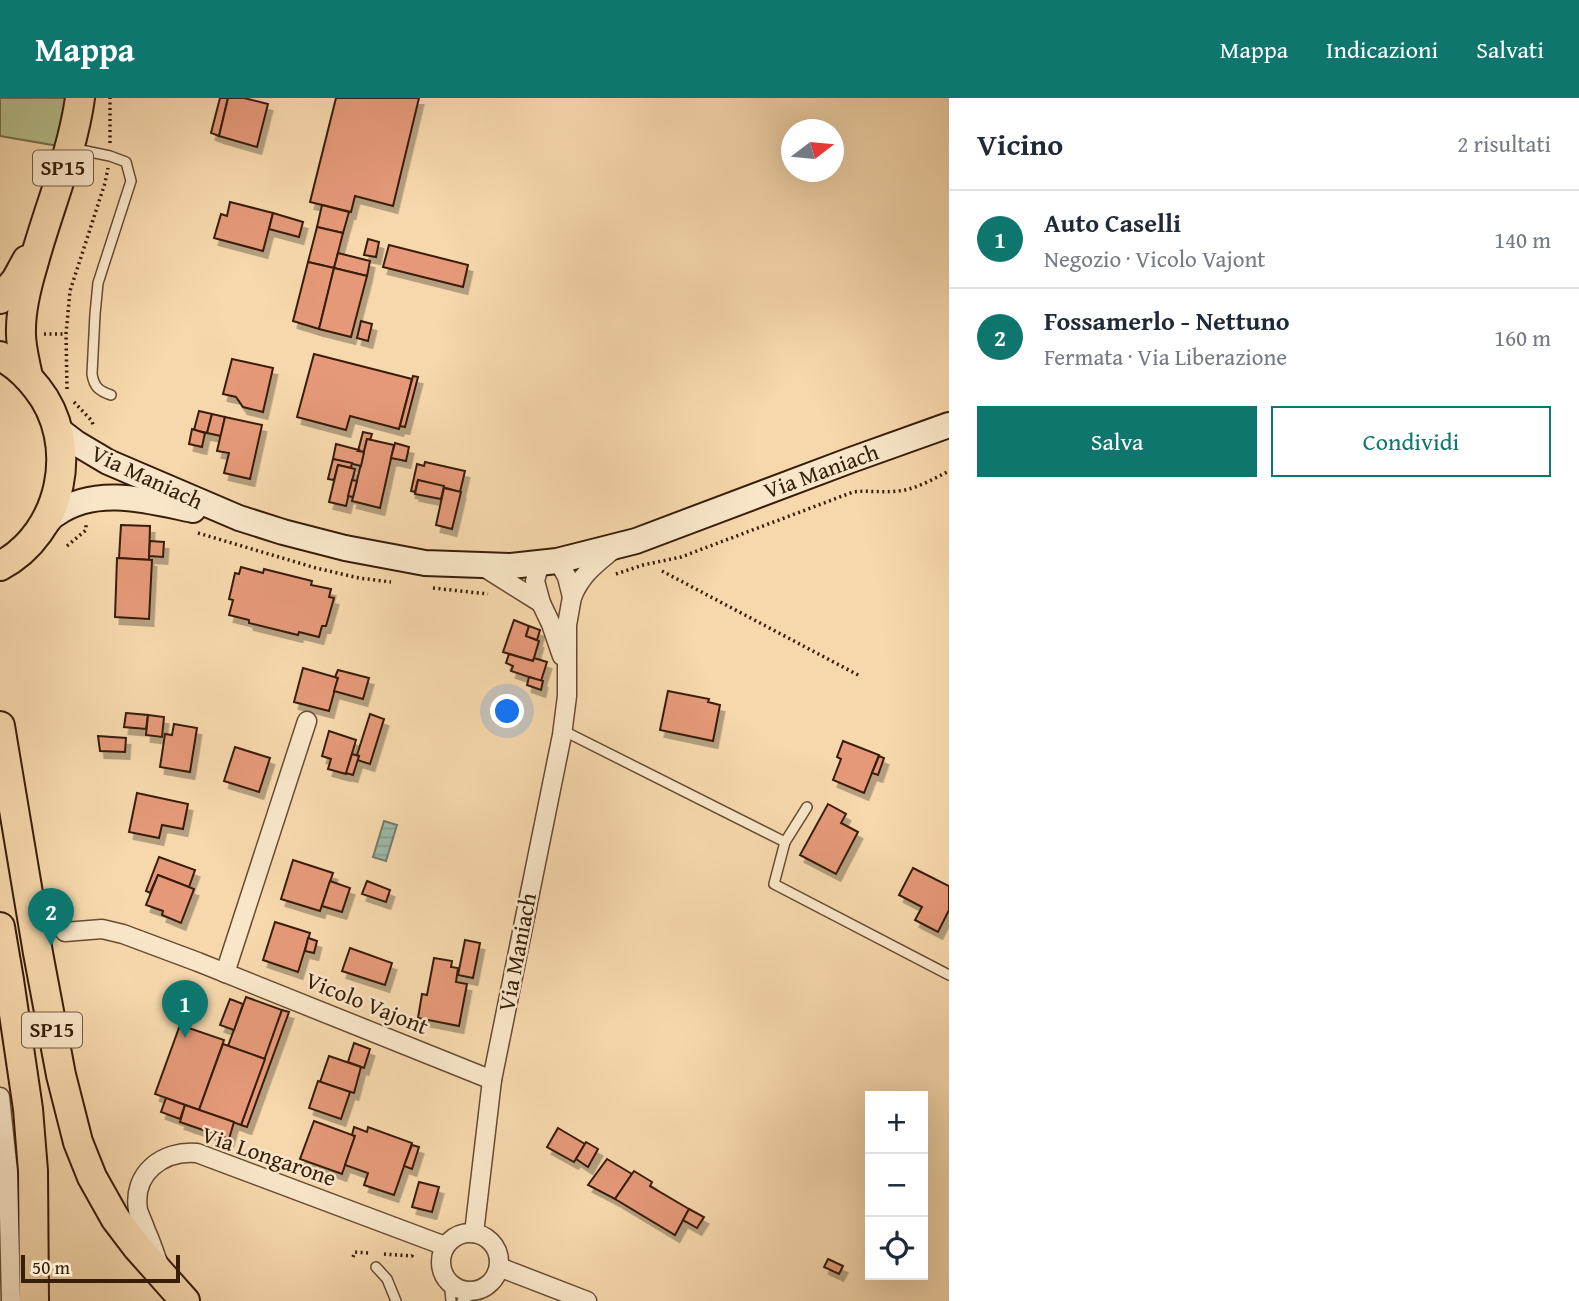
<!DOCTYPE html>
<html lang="it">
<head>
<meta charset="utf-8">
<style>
	:root { --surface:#fff; --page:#f2f2f3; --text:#1f2937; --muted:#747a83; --line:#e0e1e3; --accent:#0f766e }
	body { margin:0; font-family:"Gentium Book Plus",serif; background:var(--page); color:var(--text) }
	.controls { position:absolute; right:21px; bottom:21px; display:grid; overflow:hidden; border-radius:0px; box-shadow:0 7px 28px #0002 }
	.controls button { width:63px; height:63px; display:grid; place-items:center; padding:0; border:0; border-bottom:2px solid var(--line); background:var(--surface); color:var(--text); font:35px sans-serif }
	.compass { position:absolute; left:781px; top:21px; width:63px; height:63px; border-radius:50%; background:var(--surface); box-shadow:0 7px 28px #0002; rotate:74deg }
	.scale { position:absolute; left:21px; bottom:18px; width:159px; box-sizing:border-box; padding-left:7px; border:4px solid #381e09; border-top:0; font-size:19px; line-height:24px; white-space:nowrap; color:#381e09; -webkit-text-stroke:5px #f9e6c9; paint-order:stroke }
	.you { position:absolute; left:508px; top:614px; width:24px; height:24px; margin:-18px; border:5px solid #fff; border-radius:50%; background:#1a73e8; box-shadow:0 0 0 10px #1a73e833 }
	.badge { display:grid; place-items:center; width:46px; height:46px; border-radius:50%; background:var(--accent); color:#fff; font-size:23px; font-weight:700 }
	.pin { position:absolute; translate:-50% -58px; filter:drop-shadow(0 2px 4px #0008) }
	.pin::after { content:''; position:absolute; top:37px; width:24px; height:21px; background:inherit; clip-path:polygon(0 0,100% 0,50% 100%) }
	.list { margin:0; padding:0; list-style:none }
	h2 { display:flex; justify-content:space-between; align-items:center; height:91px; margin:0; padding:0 28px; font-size:30px }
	h2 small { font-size:23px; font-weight:400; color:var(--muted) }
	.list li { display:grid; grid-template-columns:46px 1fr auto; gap:21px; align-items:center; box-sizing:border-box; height:98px; padding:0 28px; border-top:2px solid var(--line) }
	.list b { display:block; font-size:26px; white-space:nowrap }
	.list p { margin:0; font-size:23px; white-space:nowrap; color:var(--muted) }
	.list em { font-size:23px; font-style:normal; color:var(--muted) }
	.actions { display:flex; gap:14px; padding:21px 28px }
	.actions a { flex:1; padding:16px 0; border:2px solid var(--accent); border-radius:0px; text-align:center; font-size:24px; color:var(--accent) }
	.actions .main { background:var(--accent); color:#fff }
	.icon { flex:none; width:38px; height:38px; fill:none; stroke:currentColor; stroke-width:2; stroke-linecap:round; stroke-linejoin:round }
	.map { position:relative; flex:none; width:949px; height:1203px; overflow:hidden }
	header { display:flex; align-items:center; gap:42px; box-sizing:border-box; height:98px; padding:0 35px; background:var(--accent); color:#fff }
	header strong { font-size:33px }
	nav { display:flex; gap:38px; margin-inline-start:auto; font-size:24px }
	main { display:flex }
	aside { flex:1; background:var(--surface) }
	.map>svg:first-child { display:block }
	.green { fill:#b6c08e; stroke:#776f4c; stroke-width:2 }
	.water { fill:url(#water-rules); stroke:#757c6a; stroke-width:2 }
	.building { fill:#e59979; stroke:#381e09; stroke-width:2; filter:url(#shadow) }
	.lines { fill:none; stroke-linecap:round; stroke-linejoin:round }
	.lane-casing { stroke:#684c32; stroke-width:12 }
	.street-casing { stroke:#684c32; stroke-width:21 }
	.secondary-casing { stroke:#381e09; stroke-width:28 }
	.primary-casing { stroke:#381e09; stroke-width:32 }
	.path { stroke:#381e09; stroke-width:3.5; stroke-dasharray:2 3.5; stroke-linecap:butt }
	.lane { stroke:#f9e6c9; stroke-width:9 }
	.street { stroke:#f9e6c9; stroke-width:18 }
	.secondary { stroke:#f9e6c9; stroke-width:24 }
	.primary { stroke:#f6d8ac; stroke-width:28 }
	.labels { text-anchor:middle; stroke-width:5; stroke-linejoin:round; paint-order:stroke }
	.shield { fill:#f9e6c9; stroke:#725a43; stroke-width:2 }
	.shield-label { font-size:21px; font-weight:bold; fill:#381e09 }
	.street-label { font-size:23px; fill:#381e09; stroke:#f9e6c9 }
</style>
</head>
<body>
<header>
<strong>Mappa</strong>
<nav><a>Mappa</a><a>Indicazioni</a><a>Salvati</a></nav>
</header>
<main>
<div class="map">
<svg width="949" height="1203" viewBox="0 0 949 1203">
	<defs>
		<pattern id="water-rules" width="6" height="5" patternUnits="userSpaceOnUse" patternTransform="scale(1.75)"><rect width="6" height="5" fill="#9dbaaa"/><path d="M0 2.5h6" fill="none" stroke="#889f91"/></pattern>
		<filter id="shadow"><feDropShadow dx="4.5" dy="7" stdDeviation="0" flood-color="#0004"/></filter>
	</defs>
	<rect width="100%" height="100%" fill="#f6d8ac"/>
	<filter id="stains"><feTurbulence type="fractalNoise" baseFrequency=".00286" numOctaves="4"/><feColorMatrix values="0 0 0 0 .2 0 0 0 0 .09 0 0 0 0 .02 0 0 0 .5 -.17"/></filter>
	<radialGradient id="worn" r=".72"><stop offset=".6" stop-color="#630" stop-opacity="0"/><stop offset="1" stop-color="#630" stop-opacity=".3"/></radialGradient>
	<!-- green -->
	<polygon class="green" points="0,0 80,0 70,50 0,38"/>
	<!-- water -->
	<polygon class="water" points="384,723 397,727 386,763 373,759"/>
	<!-- building -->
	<g class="building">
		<polygon points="220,0 228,0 219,38 211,35"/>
		<polygon points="228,0 244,0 268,6 257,49 219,38"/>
		<polygon points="336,0 419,0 393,108 355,98 351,114 310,104"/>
		<polygon points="230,104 273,115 263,153 214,140 221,116 227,118"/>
		<polygon points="322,107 349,114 343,135 317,129"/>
		<polygon points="273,115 303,124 299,139 269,131"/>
		<polygon points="317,129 343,135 334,170 308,164"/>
		<polygon points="368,141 379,144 376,159 364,157"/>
		<polygon points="389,147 468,167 463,189 383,169"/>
		<polygon points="338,155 370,163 367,178 334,170"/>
		<polygon points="308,164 334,170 319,231 293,223"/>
		<polygon points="334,170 367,178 351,239 319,231"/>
		<polygon points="361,223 372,226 368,243 357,240"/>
		<polygon points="314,256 412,281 399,331 350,318 346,332 297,319"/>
		<polygon points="232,261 273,270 263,314 243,309 236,299 223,296"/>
		<polygon points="413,278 418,279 405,329 400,328"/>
		<polygon points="199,313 212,316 207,335 194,332"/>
		<polygon points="212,316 225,319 221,338 207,335"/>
		<polygon points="225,319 262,327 250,381 224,375 229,355 217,353"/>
		<polygon points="192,331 205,335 202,349 189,346"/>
		<polygon points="363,334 372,336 370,342 367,341 364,354 358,353"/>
		<polygon points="367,341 394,347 380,410 352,403"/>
		<polygon points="395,345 409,349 406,363 391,360"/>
		<polygon points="336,346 359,352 358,353 364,354 361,368 333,361"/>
		<polygon points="333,361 352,365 351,370 338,367 334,382 328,381"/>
		<polygon points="425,364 465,373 460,394 418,382 415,394 411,393 417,366 424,368"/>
		<polygon points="338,367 355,371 346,408 329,404"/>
		<polygon points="352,382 357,383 353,399 348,398"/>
		<polygon points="418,382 444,388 441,401 415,396"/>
		<polygon points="444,390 461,394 452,431 436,427"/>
		<polygon points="121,427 150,428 149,462 119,460"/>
		<polygon points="150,443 164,444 163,459 149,458"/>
		<polygon points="117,460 152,462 149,521 115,519"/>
		<polygon points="241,469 263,475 264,471 312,483 311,487 331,491 329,499 334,500 326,528 322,528 319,539 299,534 298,537 249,525 249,522 229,517 233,502 229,501 235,475 239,476"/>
		<polygon points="514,522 529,528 526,538 539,543 533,563 503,554"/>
		<polygon points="529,528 540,532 537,542 526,538"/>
		<polygon points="509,556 533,563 534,560 547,564 541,583 511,573 513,568 506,565"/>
		<polygon points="303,570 338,580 329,613 294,604"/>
		<polygon points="338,572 369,580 363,601 334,593 338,580 335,579"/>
		<polygon points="529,579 543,583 541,592 527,587"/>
		<polygon points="668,593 709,601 708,604 720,607 713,643 660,632"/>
		<polygon points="126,615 148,617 146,631 124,629"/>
		<polygon points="370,616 384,621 370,666 357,662 359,658 357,657"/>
		<polygon points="148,617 164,619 162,639 146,637"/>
		<polygon points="174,626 197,630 190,674 160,669 165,636 172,637"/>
		<polygon points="329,633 356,642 346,676 328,671 331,661 322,658"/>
		<polygon points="98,638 126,640 125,654 100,653"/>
		<polygon points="843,643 879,657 864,695 833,682 841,661 837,659"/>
		<polygon points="235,649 270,660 259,694 224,683"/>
		<polygon points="352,656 359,658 353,677 346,675"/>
		<polygon points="879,658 884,660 878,677 872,675"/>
		<polygon points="137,695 188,706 183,731 162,727 159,740 129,734"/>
		<polygon points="828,706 846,716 841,725 858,734 836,776 800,757"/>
		<polygon points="159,759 195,772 189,789 158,777 150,795 146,793"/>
		<polygon points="293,762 333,775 320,813 281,801"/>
		<polygon points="913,770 949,788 949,812 938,834 915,822 922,809 899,797"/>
		<polygon points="158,777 194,791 181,825 162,817 163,813 146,807"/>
		<polygon points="330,783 350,790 342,814 322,808"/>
		<polygon points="367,783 390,792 386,804 362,796"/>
		<polygon points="275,824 310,835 298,874 263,862"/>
		<polygon points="308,840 317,843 314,855 305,853"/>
		<polygon points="465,842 480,845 473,880 458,877"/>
		<polygon points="350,850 392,865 385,887 342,873"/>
		<polygon points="434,860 452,863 451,869 458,870 456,884 467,886 459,928 418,920 422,896 427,897"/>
		<polygon points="246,899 282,912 265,961 228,948"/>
		<polygon points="230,901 243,906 234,932 220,927"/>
		<polygon points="282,912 289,914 247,1029 241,1027"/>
		<polygon points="180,927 224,942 199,1012 155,996"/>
		<polygon points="354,945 370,951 364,970 348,964"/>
		<polygon points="223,946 265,961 241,1027 199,1012"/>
		<polygon points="329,958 361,969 354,995 320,984"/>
		<polygon points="318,983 350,994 341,1021 309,1010"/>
		<polygon points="166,1000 185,1007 180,1021 161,1014"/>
		<polygon points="185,1007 234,1024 229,1041 180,1024"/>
		<polygon points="314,1023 355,1038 342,1076 300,1061"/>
		<polygon points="354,1029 367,1034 368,1029 412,1045 394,1097 364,1087 368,1075 345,1067 355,1038 352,1037"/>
		<polygon points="558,1030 585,1046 574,1064 547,1049"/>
		<polygon points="586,1044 598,1051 588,1069 576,1061"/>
		<polygon points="412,1047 419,1049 412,1071 404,1068"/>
		<polygon points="607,1061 632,1076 615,1101 588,1087"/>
		<polygon points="634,1073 652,1084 650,1088 689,1111 675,1137 615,1101"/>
		<polygon points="419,1084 439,1089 432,1114 412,1109"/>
		<polygon points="689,1111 704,1119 697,1130 683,1122"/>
		<polygon points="828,1161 843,1168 839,1176 824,1169"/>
	</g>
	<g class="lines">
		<defs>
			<g id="lane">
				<path d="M 71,50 L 110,58 L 126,64 L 131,83 L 98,185 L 95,216 L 92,276 C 94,289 99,293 111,297"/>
				<polyline points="562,632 785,744 807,709"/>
				<polyline points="785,744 774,786 949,877"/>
				<polyline points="376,1169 387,1181 396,1203"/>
				<polyline points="446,1182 450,1192 451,1203"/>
				<polyline points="462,1203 474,1194"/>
			</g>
			<g id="street">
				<polyline points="545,465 538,472 535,483 541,505 551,526 562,558"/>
				<polyline points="482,468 541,505"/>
				<path d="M 572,499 C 582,475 596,466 615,450"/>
				<polyline points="65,834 102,831 123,836 198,864 492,982"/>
				<polyline points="225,875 307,623"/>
				<polyline points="0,999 8,1074 11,1203"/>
				<circle cx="470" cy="1164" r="29"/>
				<polyline points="474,1135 492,982 562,637 567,598 567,527 572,499 567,479 562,470 557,463"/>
				<path d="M 158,1164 C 154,1154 151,1143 146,1133 C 144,1126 140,1119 138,1112 C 132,1075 163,1052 197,1055 L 445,1148"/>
				<polyline points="499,1169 587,1203"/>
			</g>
			<g id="secondary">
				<polyline points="59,332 76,345 108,364 239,420 283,434 345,450 425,465 511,468 557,463 636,443 851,362 949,327"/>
				<path d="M 41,432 C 46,427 50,419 56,416 C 96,387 150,403 193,412"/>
			</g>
			<g id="primary">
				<polyline points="0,201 16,182 27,162"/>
				<path d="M 0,258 C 14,265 27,277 37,290 C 81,345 63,435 0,468"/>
				<path d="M 28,279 C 25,263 20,247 21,231 C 21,210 27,187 33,167 C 48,111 72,57 80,0"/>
				<polyline points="0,628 38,855 61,977 78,1044 92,1079 115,1120 137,1149 185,1203"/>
				<polyline points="0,829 9,882 28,1011 33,1073 34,1203"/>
			</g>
		</defs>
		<!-- lane casing -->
		<use href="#lane" class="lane-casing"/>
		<!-- street casing -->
		<use href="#street" class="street-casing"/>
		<!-- secondary casing -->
		<use href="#secondary" class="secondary-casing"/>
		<!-- primary casing -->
		<use href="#primary" class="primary-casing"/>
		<!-- path -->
		<g class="path">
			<polyline points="110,45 110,0"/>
			<polyline points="44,236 66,236"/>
			<polyline points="67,291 66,236 70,193 105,85 108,70"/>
			<polyline points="74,304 92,323 93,327"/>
			<polyline points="198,435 316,470 359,480 391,484"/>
			<polyline points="67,448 86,432 86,427"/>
			<polyline points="662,473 860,578"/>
			<path d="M 616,476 L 643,467 L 681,459 L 853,394 C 868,392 882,395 897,393 C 915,392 933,381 949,373"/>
			<polyline points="433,490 488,496"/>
			<polyline points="384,1156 412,1158 413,1156"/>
			<polyline points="353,1159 355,1154 369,1155"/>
		</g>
		<!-- lane -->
		<use href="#lane" class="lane"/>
		<!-- street -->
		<use href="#street" class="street"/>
		<!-- secondary -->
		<use href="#secondary" class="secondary"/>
		<!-- primary -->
		<use href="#primary" class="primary"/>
	</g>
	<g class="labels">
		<!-- shield labels -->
		<g class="shield">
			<rect x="33" y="52.5" width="60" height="35" rx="5"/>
			<rect x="22" y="914.5" width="60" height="35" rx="5"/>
		</g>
		<g class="shield-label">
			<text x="63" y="77">SP15</text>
			<text x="52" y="939">SP15</text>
		</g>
		<!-- street labels -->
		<g class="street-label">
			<text transform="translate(821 373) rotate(-20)" y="8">Via Maniach</text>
			<text transform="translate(147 379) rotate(25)" y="8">Via Maniach</text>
			<text transform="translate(517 854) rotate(-79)" y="8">Via Maniach</text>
			<text transform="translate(367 905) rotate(22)" y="8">Vicolo Vajont</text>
			<text transform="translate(269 1058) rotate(19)" y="8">Via Longarone</text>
		</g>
	</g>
	<rect width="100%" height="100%" filter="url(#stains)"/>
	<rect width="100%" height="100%" fill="url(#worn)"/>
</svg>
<div class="controls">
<button>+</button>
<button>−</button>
<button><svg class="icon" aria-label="locate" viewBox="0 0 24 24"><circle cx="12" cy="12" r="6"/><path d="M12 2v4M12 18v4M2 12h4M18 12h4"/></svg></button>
</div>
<svg class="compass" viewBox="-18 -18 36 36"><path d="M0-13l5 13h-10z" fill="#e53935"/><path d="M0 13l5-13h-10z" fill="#747a83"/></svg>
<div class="scale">50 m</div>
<div class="you"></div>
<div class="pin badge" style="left:185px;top:940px">1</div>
<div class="pin badge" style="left:51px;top:848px">2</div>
</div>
<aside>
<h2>Vicino<small>2 risultati</small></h2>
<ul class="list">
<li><span class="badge">1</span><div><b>Auto Caselli</b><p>Negozio · Vicolo Vajont</p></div><em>140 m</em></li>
<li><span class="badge">2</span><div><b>Fossamerlo - Nettuno</b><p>Fermata · Via Liberazione</p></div><em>160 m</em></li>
</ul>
<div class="actions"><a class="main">Salva</a><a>Condividi</a></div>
</aside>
</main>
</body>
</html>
